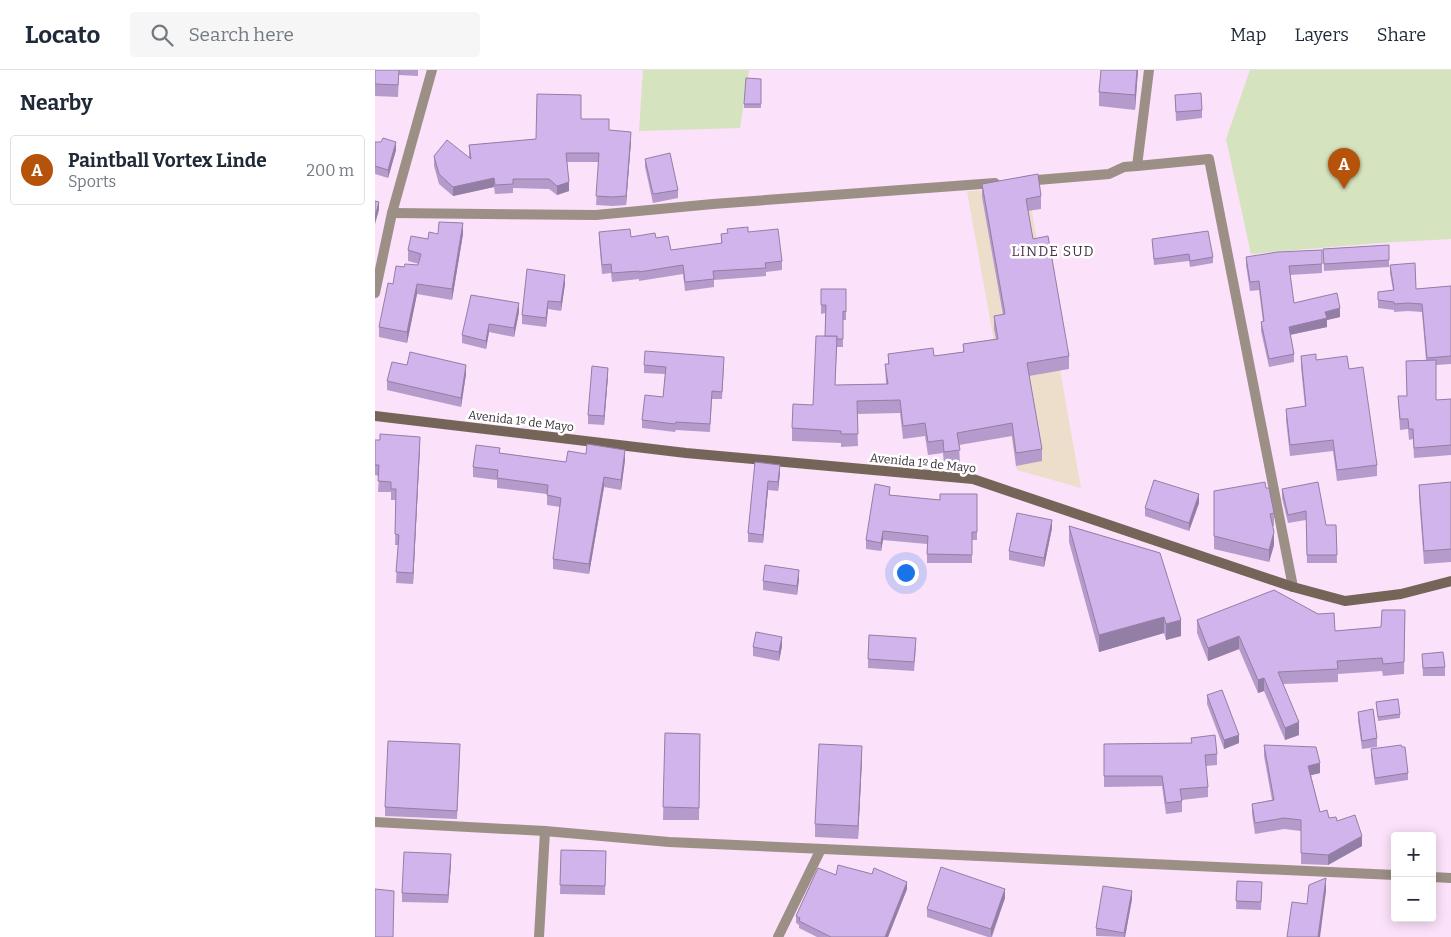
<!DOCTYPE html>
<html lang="en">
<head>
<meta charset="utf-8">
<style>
	:root { --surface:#fff; --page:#f6f6f7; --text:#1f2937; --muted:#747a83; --line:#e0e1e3; --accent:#b45309 }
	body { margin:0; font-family:Bitter,serif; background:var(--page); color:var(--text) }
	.controls { position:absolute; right:15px; bottom:15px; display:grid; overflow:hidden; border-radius:5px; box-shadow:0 2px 12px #0003 }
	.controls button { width:45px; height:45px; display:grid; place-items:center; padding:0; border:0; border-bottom:1px solid var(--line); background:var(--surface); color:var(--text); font:25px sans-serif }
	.you { position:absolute; left:530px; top:502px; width:18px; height:18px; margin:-12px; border:4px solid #fff; border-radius:50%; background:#1a73e8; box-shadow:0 0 0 8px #1a73e833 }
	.badge { display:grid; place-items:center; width:32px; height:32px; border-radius:50%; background:var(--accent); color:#fff; font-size:16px; font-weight:700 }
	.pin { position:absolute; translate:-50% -41px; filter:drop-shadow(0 1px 2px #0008) }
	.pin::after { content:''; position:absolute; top:26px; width:18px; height:15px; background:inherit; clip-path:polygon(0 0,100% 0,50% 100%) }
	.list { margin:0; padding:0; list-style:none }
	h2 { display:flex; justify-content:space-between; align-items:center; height:65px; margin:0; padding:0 20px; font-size:21px }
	h2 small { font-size:16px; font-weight:400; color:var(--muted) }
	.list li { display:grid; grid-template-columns:32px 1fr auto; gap:15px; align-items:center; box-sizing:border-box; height:70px; margin:0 10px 10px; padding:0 10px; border:1px solid var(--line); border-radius:5px }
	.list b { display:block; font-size:19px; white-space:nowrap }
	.list p { margin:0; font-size:16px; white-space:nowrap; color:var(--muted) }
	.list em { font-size:16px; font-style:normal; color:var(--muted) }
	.icon { flex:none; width:28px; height:28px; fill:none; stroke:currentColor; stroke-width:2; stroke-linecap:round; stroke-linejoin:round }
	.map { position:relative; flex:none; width:1076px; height:867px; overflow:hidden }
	header { display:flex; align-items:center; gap:30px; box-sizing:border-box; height:70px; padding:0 25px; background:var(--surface); border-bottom:1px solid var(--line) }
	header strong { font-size:24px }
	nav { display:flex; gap:28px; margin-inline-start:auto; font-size:18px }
	.search { width:350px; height:45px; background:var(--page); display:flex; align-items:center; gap:12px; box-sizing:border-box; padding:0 18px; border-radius:5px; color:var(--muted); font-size:19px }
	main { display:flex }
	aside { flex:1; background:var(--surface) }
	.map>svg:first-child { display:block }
	.industrial { fill:#ecdecb }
	.green { fill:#d5e3be }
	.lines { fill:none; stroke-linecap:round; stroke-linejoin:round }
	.minor { stroke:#9b8f86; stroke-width:10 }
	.secondary { stroke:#756458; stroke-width:10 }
	.wall { fill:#b59bcb }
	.shaded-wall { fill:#937ea5 }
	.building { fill:#d2b4ec; stroke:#937ea5 }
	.labels { text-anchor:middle; stroke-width:5; stroke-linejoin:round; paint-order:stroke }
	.street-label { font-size:12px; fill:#3a3039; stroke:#fff }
	.neighbourhood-label { font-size:14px; letter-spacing:1px; fill:#493548; stroke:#fff }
</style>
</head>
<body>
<header>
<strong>Locato</strong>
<div class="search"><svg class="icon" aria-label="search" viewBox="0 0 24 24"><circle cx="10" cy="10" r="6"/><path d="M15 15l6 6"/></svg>Search here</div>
<nav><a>Map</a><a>Layers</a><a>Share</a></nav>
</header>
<main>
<aside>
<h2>Nearby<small></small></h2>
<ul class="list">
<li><span class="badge">A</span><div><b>Paintball Vortex Linde</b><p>Sports</p></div><em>200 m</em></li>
</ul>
</aside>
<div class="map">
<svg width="1076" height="867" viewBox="0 0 1076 867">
	<rect width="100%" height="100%" fill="#fbe1f9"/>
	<!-- industrial -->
	<polygon class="industrial" points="653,120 706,418 642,400 592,121"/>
	<!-- green -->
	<g class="green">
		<polygon points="268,0 374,0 365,58 264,61"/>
		<polygon points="875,0 1076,0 1076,169 1004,173 876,184 851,69"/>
	</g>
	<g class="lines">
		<!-- minor -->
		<g class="minor">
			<polyline points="774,0 762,96 834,89 918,517"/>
			<polyline points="650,111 734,104 749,97 762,96"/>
			<polyline points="17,143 221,145 338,134 620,113"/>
			<polyline points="0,223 17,143 57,0"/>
			<polyline points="0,752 170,761 294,772 1020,805"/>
			<polyline points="1057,807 1076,808"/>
			<polyline points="164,867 170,761"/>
			<polyline points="403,867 446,779"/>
		</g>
		<!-- secondary -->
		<polyline class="secondary" points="0,346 311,383 598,409 918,517 970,531 1026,524 1076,511"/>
	</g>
	<!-- wall -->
	<g class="wall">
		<polygon points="0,0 43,0 43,6 24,5 23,27 0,26"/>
		<polygon points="763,0 760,40 724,36 724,22"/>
		<polygon points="386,9 386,38 369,38 369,34"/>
		<polygon points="800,25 827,40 827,48 801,51"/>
		<polygon points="206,49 234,60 256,71 251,135 238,136 221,135 224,92 192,92 194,121 182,125 174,119 138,118 138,123 120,124 119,117 78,126 64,114 59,96 59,86 94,88 94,75 161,69"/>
		<polygon points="0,72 21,80 13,108 0,104"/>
		<polygon points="270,89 303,120 303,128 278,133 270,97"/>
		<polygon points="607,114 666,126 666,139 653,141 658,169 694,286 694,299 654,306 667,379 667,391 641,396 637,366 584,375 585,393 569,395 568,383 553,385 550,366 528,369 525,343 482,344 483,376 466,377 466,373 417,371 417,358 438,335 450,266 450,243 446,244 446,219 471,219 471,250 468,250 468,277 462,277 460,315 511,314 510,294 513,294 513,284 559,286 588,282 588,274 621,269 619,259 619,246 628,245 607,127"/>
		<polygon points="224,162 256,167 281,168 296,180 346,173 346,164 373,162 407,191 407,200 391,202 391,206 339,210 339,217 310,221 308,204 264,211 264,209 237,212 236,203 227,204 224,170"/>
		<polygon points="63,164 88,164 77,230 42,224 32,273 4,267 4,257 18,214 29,197 43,195 44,194 33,191 33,180"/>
		<polygon points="777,169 838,187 838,193 815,197 814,191 779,195"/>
		<polygon points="1014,175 1014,197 949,201 948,179"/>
		<polygon points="947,180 947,203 915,205 919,233 965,247 952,250 952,257 915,265 919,284 919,292 894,297 886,261 886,252 888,252 884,220 875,221 871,195 871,187"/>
		<polygon points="1015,195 1041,219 1076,216 1076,294 1061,295 1061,330 1076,329 1076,385 1039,388 1038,369 1034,370 1033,359 1025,360 1023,326 1032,326 1031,291 1051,290 1047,242 1033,241 1019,242 1019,240 1003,238 1003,222 1018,220 1015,203"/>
		<polygon points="190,214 186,241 173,239 171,257 147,254 147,245"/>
		<polygon points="144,242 139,267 114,262 111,279 87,273 87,265"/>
		<polygon points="926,286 974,299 1002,395 1002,406 962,411 958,381 915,386 911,350 911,339 930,337 926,297"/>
		<polygon points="349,294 347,329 337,329 335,362 301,360 300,362 267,358 267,350 288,327 290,304 269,303 269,295"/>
		<polygon points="91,304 86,337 12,320 12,311"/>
		<polygon points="233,306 229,355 213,354 213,345"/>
		<polygon points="0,370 45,377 38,514 21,513 23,475 20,475 21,430 16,430 16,422 3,422 4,406 0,405"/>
		<polygon points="125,383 191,392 250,390 246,420 229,417 214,504 178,499 178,489 185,437 172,435 172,424 122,418 122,410 98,407 98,397"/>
		<polygon points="380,392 405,403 403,421 393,420 388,473 373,472 373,463"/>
		<polygon points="1076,412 1076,492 1049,494 1044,427 1044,415"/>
		<polygon points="891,418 899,443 899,456 897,456 899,475 894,492 839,479 839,421"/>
		<polygon points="907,419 951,455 961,455 962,493 932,493 931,450 913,453 907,428"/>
		<polygon points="602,424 602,470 597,470 597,493 552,493 552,474 508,470 506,481 491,479 491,470 515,425 565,430"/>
		<polygon points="824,433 814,461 770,446 770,438"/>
		<polygon points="694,456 785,483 806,566 791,570 789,563 724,582 694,472"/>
		<polygon points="677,458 669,497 634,490 634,481"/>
		<polygon points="424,509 422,525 388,520 388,511"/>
		<polygon points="1030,540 1029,604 1008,606 1007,601 963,604 963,612 908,614 924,665 910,670 889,621 883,623 864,579 833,591 822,563 822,550 960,561 1006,557"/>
		<polygon points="407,576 404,591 378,586 378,577"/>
		<polygon points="541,577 539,601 493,598 493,589"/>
		<polygon points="1047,584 1070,597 1070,606 1048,606"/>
		<polygon points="832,625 864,673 849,679 832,634"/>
		<polygon points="1001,632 1025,644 1025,648 1003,651"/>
		<polygon points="983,642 1002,668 1002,677 987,679 983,650"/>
		<polygon points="290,663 325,664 324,750 288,750"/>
		<polygon points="816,668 842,684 842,695 831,696 833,717 833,727 807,730 807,742 791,744 787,716 729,717 729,674 816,673"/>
		<polygon points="889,675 945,703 936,705 945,742 954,748 962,751 987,776 953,795 926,794 926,761 909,759 880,764 877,744 877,734 897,730 889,686"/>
		<polygon points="1027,677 1033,703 1033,710 1000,715 996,686 996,679"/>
		<polygon points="85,683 82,749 10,746 10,737"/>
		<polygon points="487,689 483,769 440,767 440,754"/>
		<polygon points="186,780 231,781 230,825 185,824"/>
		<polygon points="76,793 73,833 27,832 27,823"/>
		<polygon points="461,805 532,819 513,867 442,867 424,858 424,855 421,853 421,846"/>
		<polygon points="862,811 887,812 886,840 861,839"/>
		<polygon points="630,828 617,867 613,867 552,847 552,839"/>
		<polygon points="757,829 750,867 721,866 721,858"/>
	</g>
	<!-- shaded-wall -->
	<g class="shaded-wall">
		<polygon points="762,0 763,0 760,40 760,25"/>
		<polygon points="256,62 256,71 251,135 251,126"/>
		<polygon points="21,72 21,80 13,108 13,100"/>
		<polygon points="119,108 119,117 78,126 78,117"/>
		<polygon points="194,112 194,121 182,125 182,116"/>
		<polygon points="4,132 4,140 0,154 0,146"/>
		<polygon points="88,153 88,164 77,230 77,219"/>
		<polygon points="190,205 190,214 186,241 186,232"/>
		<polygon points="42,214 42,224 32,273 32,262"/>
		<polygon points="173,231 173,239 171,257 171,248"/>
		<polygon points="144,233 144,242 139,267 139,258"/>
		<polygon points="965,238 965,247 952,250 952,257 914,265 914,257 950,242"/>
		<polygon points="114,254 114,262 111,279 111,271"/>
		<polygon points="91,295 91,304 86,337 86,328"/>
		<polygon points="233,298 233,306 229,355 229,346"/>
		<polygon points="45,367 45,377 38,514 38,503"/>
		<polygon points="250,380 250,390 246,420 246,410"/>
		<polygon points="405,395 405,403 403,421 403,412"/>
		<polygon points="229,407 229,417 214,504 214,494"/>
		<polygon points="393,411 393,420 388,473 388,465"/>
		<polygon points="824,424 824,433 814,461 814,453"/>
		<polygon points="677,450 677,458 669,497 669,488"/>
		<polygon points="508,461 508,470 506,481 506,473"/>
		<polygon points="899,462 899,475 894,492 894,480"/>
		<polygon points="424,500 424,509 422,525 422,516"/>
		<polygon points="789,547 789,563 724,582 724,565"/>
		<polygon points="806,550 806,566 791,570 791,554"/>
		<polygon points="864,566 864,579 833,591 833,578"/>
		<polygon points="407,567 407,576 404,591 404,582"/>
		<polygon points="889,608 889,621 883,623 883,610"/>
		<polygon points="924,652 924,665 910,670 910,658"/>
		<polygon points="864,665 864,673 849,679 849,670"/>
		<polygon points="487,676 487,689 483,769 483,756"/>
		<polygon points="945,693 945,703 933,706 933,696"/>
		<polygon points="987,766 987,776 953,795 953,785"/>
		<polygon points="76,784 76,793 73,833 73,825"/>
		<polygon points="951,808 951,821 945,867 943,867"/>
		<polygon points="532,812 532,819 513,867 510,867"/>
		<polygon points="630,819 630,828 616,867 616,859"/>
		<polygon points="757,821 757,829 750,867 749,867"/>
	</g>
	<!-- building -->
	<g class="building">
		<polygon points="0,0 24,0 23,15 0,14"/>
		<polygon points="726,0 762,0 760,25 724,22"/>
		<polygon points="371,8 386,9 386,34 369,34"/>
		<polygon points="826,23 827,40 801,42 800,25"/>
		<polygon points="162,24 206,25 206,49 234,49 234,60 256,62 251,126 238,127 221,126 224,83 191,83 194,112 182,116 174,109 138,109 138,114 120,115 119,108 78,117 64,104 59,86 72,70 96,89 94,75 161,69"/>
		<polygon points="8,68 21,72 13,100 0,96 0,72 6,72"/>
		<polygon points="295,83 303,120 278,124 270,89"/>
		<polygon points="663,104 666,126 651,129 658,169 673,166 694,286 652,293 667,379 641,383 637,353 582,363 585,380 569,382 568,370 553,372 550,353 528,356 525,330 482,331 483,364 466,364 466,361 417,358 418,334 438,335 441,266 462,266 460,315 513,314 510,294 514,294 513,284 558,278 559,286 589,282 588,274 623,269 619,246 630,244 607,114"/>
		<polygon points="0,131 4,132 0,146"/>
		<polygon points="64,152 88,153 77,219 42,214 32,262 4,257 13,213 18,214 21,196 29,197 30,194 43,195 46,184 33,180 36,166 53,169 54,162 63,164"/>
		<polygon points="373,157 373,162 403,159 407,191 390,193 391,198 338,201 339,209 310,212 308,195 264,202 264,201 237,203 236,194 227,195 224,162 255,159 256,167 280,163 281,168 293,166 296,180 347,173 346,164 353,163 352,159"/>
		<polygon points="833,161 838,187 815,191 814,184 779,189 777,169"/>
		<polygon points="1014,175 1014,190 949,194 948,179"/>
		<polygon points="947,180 947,194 914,196 919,233 962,223 965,238 950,242 952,248 914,257 919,284 894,289 886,252 889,251 884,211 875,212 871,187 903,182"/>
		<polygon points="1040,193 1041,219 1076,216 1076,286 1052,288 1047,234 1033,233 1019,234 1019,232 1003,230 1003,222 1019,220 1015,195"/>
		<polygon points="152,199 190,205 186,232 173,231 171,248 147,245"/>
		<polygon points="446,219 471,219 471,242 468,241 468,269 462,269 462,266 450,266 451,235 446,235"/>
		<polygon points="96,225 144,233 139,258 114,254 111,271 87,265"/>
		<polygon points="270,281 349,287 347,322 337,321 335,354 301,352 300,354 267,350 270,325 288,327 291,297 269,295"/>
		<polygon points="35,282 91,295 86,328 12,311 17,292 32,295"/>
		<polygon points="941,284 941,290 972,286 974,299 988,297 1002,395 962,400 958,370 915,375 911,339 931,336 926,286"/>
		<polygon points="1061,290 1061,330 1076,329 1076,375 1039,378 1038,359 1034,359 1033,349 1025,349 1023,326 1032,326 1031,291"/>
		<polygon points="217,296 233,298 229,346 213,345"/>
		<polygon points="5,364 45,367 38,503 21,502 24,465 20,464 21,419 16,419 16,412 3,411 4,395 0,395 0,370 5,370"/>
		<polygon points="212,374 250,380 246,410 229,407 214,494 178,489 186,428 172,425 173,415 122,408 123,400 98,397 101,375 125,378 124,383 191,392 193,381 211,384"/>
		<polygon points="380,392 405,395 403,412 393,411 388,465 373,463"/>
		<polygon points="779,410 824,424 814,453 770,438"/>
		<polygon points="890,412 891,418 894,418 899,443 895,444 899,462 894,480 839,466 839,421"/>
		<polygon points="943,412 951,455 961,455 962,485 932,485 931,441 913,445 907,419"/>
		<polygon points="1076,412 1076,479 1049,481 1044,415"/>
		<polygon points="500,414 515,417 514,425 565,430 565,424 602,424 602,462 597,462 597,485 552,484 553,466 508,461 506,473 491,470"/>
		<polygon points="642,443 677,450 669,488 634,481"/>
		<polygon points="694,456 785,483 806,550 791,554 789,547 724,565"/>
		<polygon points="390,495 424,500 422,516 388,511"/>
		<polygon points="899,520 943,544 959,543 960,561 1006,557 1007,540 1030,540 1029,592 1008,594 1007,588 962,591 963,599 903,602 924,652 910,658 889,608 883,610 864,566 833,578 822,550"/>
		<polygon points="381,562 407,567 404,582 378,577"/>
		<polygon points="494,565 541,568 539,592 493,589"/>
		<polygon points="1068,582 1070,597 1048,598 1047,584"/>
		<polygon points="847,620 864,665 849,670 832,625"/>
		<polygon points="1023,629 1025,644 1003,647 1001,632"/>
		<polygon points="998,639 1002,668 987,671 983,642"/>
		<polygon points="290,663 325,664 324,738 288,737"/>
		<polygon points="840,665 842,684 830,685 833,717 805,719 807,731 791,733 787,706 729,706 729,674 817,673 816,668"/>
		<polygon points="13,671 85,674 82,741 10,737"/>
		<polygon points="444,674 487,676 483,756 440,754"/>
		<polygon points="889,675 941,677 945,693 933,696 945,742 952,740 954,748 961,747 962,751 980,745 987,766 953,785 926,783 926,750 909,748 880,753 877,734 899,730"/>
		<polygon points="1026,675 1027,677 1030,677 1033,703 1000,708 996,679"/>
		<polygon points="186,780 231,781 230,816 185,815"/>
		<polygon points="29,782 76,784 73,825 27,823"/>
		<polygon points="463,795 497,804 499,798 532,812 510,867 456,867 424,851 425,848 421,846 443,798 461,805"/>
		<polygon points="566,797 630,819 616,859 552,839"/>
		<polygon points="951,808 943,867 912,867 917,832 932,834 934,815"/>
		<polygon points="862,811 887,812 886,832 861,831"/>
		<polygon points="728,816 757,821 749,863 721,858"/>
		<polygon points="0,819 19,821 18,867 0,867"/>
	</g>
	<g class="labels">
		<!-- street labels -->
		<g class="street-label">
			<text transform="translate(146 351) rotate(7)" y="4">Avenida 1º de Mayo</text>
			<text transform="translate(548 393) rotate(6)" y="4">Avenida 1º de Mayo</text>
		</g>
		<!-- neighbourhood labels -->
		<g class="neighbourhood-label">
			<text x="678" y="186">LINDE SUD</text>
		</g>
	</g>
</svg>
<div class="controls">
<button>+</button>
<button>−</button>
</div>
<div class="you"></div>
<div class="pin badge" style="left:969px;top:119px">A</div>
</div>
</main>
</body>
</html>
